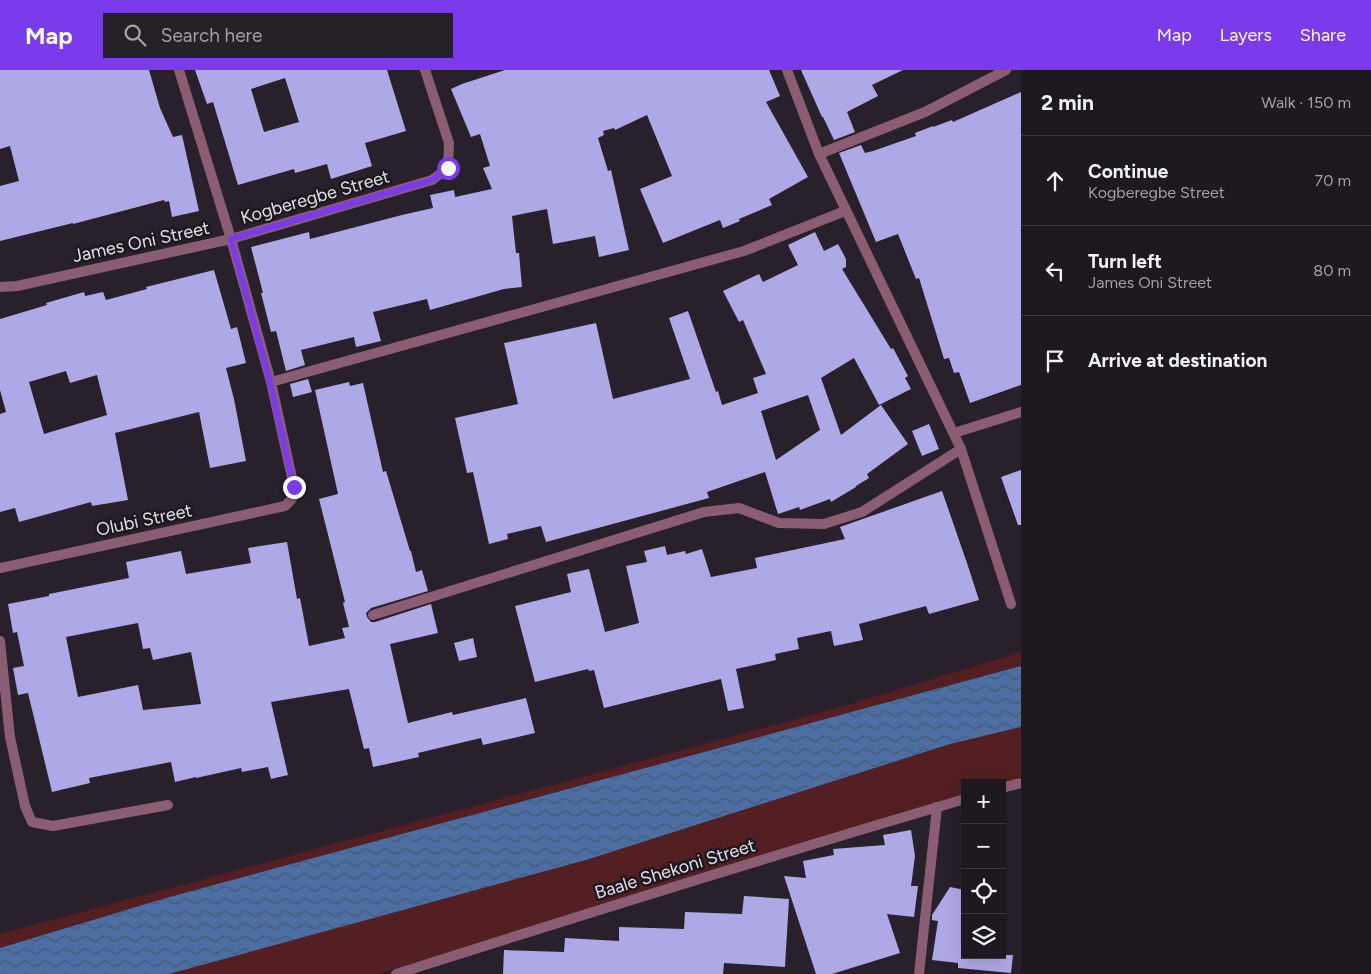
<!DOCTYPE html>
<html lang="en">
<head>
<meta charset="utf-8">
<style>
	:root { --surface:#1e1820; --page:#262129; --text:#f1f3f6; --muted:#a1a0a5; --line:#3c373e; --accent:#7c3aed }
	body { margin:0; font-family:Figtree,sans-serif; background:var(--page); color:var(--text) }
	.controls { position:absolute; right:15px; bottom:15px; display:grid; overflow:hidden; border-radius:0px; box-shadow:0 5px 20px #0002 }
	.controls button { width:45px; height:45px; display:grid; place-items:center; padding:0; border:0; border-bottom:1px solid var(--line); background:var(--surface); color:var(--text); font:25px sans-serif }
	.stop { position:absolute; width:15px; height:15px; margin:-11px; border:4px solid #7c3aed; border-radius:50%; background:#fff }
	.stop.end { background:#7c3aed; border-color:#fff; box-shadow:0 1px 5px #0008 }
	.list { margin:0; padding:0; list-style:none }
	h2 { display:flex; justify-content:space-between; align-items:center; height:65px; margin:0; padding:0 20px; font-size:21px }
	h2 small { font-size:16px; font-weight:400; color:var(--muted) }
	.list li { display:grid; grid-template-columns:32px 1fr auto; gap:15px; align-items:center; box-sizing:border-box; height:90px; padding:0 20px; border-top:1px solid var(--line) }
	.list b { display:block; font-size:19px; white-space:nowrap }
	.list p { margin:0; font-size:16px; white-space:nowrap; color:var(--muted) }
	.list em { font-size:16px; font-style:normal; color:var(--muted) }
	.icon { flex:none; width:28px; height:28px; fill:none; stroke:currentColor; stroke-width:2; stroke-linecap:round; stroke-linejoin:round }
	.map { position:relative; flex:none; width:1021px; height:904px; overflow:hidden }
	header { display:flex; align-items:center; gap:30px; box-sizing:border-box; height:70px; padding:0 25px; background:var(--accent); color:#fff }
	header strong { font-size:24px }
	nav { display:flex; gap:28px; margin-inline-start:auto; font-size:18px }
	.search { width:350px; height:45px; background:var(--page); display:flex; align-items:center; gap:12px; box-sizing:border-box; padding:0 18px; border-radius:0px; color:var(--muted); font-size:19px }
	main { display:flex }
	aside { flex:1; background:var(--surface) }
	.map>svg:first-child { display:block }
	.green { fill:#531f22 }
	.water { fill:url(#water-waves) }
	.building { fill:#afa8e7; fill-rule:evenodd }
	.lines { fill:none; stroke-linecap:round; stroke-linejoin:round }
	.street { stroke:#8b5d73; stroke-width:10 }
	.route { stroke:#7c3aed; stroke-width:6 }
	.labels { text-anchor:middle; stroke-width:5; stroke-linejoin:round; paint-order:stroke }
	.street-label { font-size:18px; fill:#e3dee5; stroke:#1e1720 }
</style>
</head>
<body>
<header>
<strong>Map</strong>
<div class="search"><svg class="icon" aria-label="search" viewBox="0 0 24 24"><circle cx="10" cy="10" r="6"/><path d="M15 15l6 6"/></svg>Search here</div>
<nav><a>Map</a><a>Layers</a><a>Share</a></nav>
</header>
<main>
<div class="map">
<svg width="1021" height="904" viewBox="0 0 1021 904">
	<defs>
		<pattern id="water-waves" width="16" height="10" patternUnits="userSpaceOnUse" patternTransform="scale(1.25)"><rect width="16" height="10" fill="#4c6ea2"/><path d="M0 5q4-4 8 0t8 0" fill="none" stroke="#485874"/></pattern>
	</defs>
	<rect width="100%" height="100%" fill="#28202a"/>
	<!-- green -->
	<g class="green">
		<polygon points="1021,582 1021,596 166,828 0,878 0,864 830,640"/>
		<polygon points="1021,657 1021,714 1002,719 1002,713 965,713 965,728 378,904 169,904 586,790 950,674"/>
	</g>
	<!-- water -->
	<polygon class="water" points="1021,596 1021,657 950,674 586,790 169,904 0,904 0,878 166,828"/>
	<!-- building -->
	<g class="building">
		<polygon points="0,0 149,0 160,38 173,67 182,65 199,141 172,147 169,131 165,132 164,130 73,154 73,153 0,171 0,116 19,111 10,76 0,79"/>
		<path d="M 195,0 L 387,0 L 406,61 L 365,73 L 372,96 L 331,109 L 327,94 L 295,103 L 294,99 L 238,115 L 213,32 L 207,34 ZM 285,8 L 299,52 L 264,62 L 251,19 Z"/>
		<polygon points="505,0 769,0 780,26 766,32 808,107 769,129 772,135 739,149 740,151 723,158 720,150 663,173 640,119 672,106 647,45 615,60 614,58 603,61 604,65 598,68 608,101 611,100 629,180 599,187 595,166 553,174 547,139 512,146 516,183 519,183 522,217 504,219 430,240 427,229 373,242 381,271 356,277 354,267 301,280 305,295 286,301 276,261 271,262 261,223 263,223 251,177 309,162 310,169 402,145 433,138 430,125 454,120 455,127 492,119 483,98 490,96 480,64 471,67 451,19 462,14"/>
		<polygon points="801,0 903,0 872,15 878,26 847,42 855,62 834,70 823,47 822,47"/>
		<polygon points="1021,22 1021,315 970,333 959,302 954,303 949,288 944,289 919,208 916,209 898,164 876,172 839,83 861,75 865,83 873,81 916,66 915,63 933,56 933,57 952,50 953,52"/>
		<path d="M 815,162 L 824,181 L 838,174 L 846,189 L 846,197 L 842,199 L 891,279 L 893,278 L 908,306 L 905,308 L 911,319 L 879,335 L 854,288 L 821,308 L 841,365 L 881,335 L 908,374 L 867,404 L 869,408 L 856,416 L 856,417 L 831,432 L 830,429 L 800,440 L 799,437 L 778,444 L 765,402 L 707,422 L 709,428 L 546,472 L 541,456 L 507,464 L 508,469 L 489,474 L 473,402 L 467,403 L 455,348 L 518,334 L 504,273 L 596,253 L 613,329 L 690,309 L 669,248 L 688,241 L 716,322 L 718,321 L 722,335 L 758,323 L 753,308 L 766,304 L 743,250 L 739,252 L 723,221 L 759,204 L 763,212 L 798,195 L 788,175 ZM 808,325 L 820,360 L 776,390 L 761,341 Z"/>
		<path d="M 214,200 L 231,259 L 237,257 L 246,293 L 226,298 L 234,329 L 246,391 L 210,398 L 199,342 L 115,363 L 128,430 L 92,436 L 91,432 L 19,452 L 15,438 L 0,442 L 0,344 L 6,342 L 0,320 L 0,249 L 47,235 L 46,233 L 84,222 L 85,226 L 103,222 L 106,230 L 147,219 L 146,217 ZM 66,301 L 70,313 L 97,305 L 107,345 L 44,364 L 29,312 Z"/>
		<polygon points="308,309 312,322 293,327 290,314"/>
		<path d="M 349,312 L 350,316 L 363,313 L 383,402 L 386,401 L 410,481 L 411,481 L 416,502 L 422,500 L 428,521 L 371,538 L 366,543 L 367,547 L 371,552 L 375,552 L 431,534 L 438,563 L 390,574 L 408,653 L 452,642 L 453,645 L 526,628 L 535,663 L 483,675 L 481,668 L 418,683 L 419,687 L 373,697 L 369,678 L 364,679 L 349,619 L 271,632 L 288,705 L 271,709 L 268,697 L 242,702 L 241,698 L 196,708 L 196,707 L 175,712 L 171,692 L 89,708 L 90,713 L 52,722 L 28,623 L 18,625 L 13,598 L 24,596 L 17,562 L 13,563 L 8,534 L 49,526 L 49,524 L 129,508 L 126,492 L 181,481 L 186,504 L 251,493 L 248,478 L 287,472 L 297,529 L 300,528 L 309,576 L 345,568 L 342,558 L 349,557 L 343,533 L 345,532 L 319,429 L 338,424 L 315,320 ZM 138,553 L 143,579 L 150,578 L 153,590 L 191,582 L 201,634 L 143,640 L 138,615 L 78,627 L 66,567 Z"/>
		<polygon points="929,354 939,379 922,386 912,361"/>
		<polygon points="1021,400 1021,455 1018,455 1001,407"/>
		<polygon points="942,421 967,493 979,530 929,544 926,536 859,554 863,570 834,576 831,561 797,568 799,579 775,584 776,590 736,599 744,638 728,641 721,609 604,638 594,600 589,601 588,599 535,612 515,536 571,522 567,504 589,499 605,562 639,553 626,496 647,492 644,481 665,476 667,485 685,481 686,484 702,479 711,507 757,498 755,488 845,469 840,457"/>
		<polygon points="473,568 477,587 459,591 454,573"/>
		<polygon points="911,760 915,786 911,816 918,816 914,847 887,844 900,883 832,904 816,904 784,806 806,808 803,791 834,785 833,779 885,775 883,765"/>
		<polygon points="950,817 965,820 965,885 1013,885 1011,903 958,898 958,893 932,890 938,851 932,850 932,845"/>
		<polygon points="744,826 789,829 785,897 724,893 723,904 503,904 504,880 564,882 565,868 619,871 619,857 684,859 685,842 742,844"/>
	</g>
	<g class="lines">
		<!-- street -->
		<g class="street">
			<polyline points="787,0 819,84 961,379 1011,534"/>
			<polyline points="819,84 925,42 1006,0"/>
			<polyline points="0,217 17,216 231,169 432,110 448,98 449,73 425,0"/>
			<polyline points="271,312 744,181 845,141"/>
			<polyline points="954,363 1021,342"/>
			<polyline points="0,498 285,436 292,429 294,417 271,312 231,169 179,0"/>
			<polyline points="373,545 704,442 739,438 779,453 824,454 862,442 961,379"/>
			<polyline points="0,571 10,667 25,736 32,752 53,756 168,735"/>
			<polyline points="1002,718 1021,713"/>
			<path d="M 396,904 C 585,844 774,785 965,729"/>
			<polyline points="919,904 937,737"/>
		</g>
	</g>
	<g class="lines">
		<!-- route -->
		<polyline class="route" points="294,417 270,312 231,169 432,110 448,98"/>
	</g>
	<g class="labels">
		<!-- street labels -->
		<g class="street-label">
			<text transform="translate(315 127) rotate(-16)" y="6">Kogberegbe Street</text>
			<text transform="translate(141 172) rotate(-12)" y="6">James Oni Street</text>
			<text transform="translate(144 450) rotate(-12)" y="6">Olubi Street</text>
			<text transform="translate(675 799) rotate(-17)" y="6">Baale Shekoni Street</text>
		</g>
	</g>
</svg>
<div class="controls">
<button>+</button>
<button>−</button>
<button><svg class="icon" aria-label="locate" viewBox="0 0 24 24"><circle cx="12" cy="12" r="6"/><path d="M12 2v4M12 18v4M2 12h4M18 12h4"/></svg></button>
<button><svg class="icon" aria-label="layers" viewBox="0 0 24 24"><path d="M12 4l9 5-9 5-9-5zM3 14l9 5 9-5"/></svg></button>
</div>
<div class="stop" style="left:448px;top:98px"></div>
<div class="stop end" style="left:294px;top:417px"></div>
</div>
<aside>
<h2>2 min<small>Walk · 150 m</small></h2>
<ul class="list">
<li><svg class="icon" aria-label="ahead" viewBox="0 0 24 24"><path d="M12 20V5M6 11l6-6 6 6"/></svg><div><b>Continue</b><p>Kogberegbe Street</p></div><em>70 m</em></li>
<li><svg class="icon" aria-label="left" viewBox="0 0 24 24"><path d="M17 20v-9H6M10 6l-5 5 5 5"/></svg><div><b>Turn left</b><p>James Oni Street</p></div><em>80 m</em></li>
<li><svg class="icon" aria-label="arrive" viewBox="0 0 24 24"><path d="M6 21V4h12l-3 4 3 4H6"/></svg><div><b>Arrive at destination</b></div></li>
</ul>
</aside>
</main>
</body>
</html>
